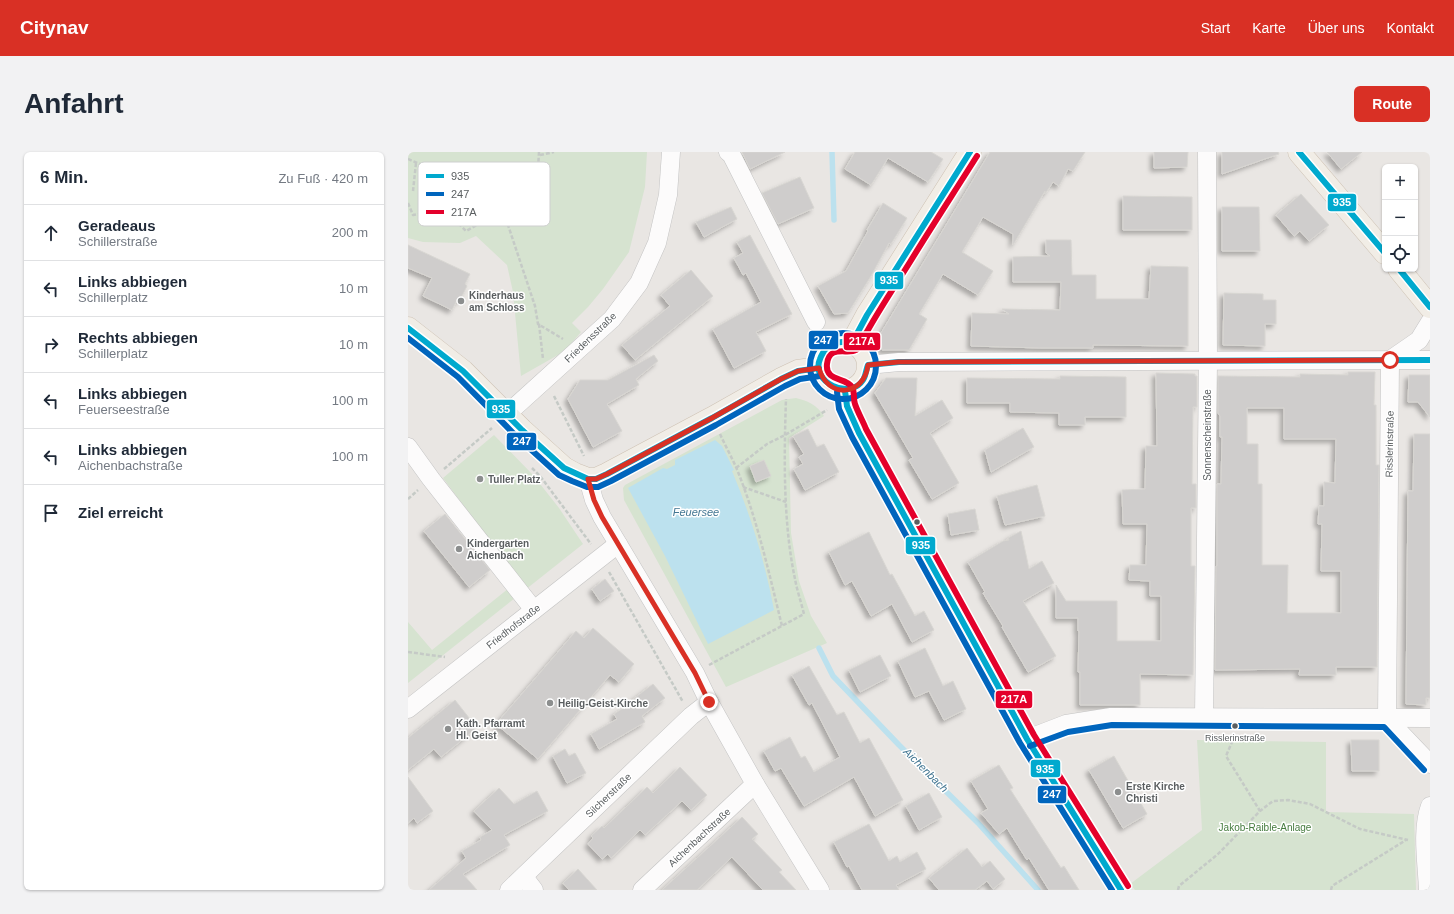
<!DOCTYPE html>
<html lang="de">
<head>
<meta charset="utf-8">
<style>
	:root { --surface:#fff; --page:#f2f2f3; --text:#1f2937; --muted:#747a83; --line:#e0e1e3; --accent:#d93025 }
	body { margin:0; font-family:Helvetica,sans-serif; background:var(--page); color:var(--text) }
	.controls { position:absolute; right:12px; top:12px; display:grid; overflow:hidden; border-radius:6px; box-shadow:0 1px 3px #0004 }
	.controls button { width:36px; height:36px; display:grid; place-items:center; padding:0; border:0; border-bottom:1px solid var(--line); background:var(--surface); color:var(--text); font:20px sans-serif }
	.stop { position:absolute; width:12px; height:12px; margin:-9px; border:3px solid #d93025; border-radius:50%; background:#fff }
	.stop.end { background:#d93025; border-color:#fff; box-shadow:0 1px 4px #0008 }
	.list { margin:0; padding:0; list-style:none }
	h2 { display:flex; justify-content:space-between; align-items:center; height:52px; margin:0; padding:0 16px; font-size:17px }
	h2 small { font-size:13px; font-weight:400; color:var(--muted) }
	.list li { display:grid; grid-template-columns:26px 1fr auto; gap:12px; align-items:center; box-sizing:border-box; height:56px; padding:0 16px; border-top:1px solid var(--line) }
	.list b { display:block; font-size:15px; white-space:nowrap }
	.list p { margin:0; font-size:13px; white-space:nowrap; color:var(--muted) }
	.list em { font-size:13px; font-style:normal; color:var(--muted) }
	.icon { flex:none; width:22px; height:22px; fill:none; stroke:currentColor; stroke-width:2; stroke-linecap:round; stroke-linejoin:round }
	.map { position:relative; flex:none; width:1022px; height:738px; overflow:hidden; border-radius:6px }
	header { display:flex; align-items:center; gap:24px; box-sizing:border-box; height:56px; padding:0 20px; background:var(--accent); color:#fff }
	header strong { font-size:19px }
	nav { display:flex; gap:22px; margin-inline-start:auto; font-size:14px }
	.intro { display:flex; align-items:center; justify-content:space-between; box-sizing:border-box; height:96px; padding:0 24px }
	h1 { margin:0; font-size:28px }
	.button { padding:10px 18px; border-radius:6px; background:var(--accent); color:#fff; font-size:14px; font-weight:700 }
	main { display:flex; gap:24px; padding:0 24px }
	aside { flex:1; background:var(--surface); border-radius:6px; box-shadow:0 1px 3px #0004 }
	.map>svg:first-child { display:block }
	.green { fill:#d6e3d0 }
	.water { fill:#bce1ee }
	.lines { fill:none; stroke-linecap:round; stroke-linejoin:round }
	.stream { stroke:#bce1ee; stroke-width:5.5 }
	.building { fill:#cfcdcc; stroke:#d8d6d2; fill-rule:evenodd; filter:url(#shadow) }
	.minor-casing { stroke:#c3c3c3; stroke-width:19 }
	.major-casing { stroke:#cec2b4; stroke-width:23 }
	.path { stroke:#c5cac6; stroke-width:2.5; stroke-dasharray:4 2; stroke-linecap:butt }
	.minor { stroke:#fcfbfb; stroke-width:18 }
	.major { stroke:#f1ede6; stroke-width:22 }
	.bus-1-casing { stroke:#fff; stroke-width:9 }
	.bus-2-casing { stroke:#fff; stroke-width:9 }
	.bus-3-casing { stroke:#fff; stroke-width:9 }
	.bus-1 { stroke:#00a9ce; stroke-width:6 }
	.bus-2 { stroke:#0065bd; stroke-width:6 }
	.bus-3 { stroke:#e4002b; stroke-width:6 }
	.route { stroke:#d93025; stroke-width:5 }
	.poi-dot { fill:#8c8e8e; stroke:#fff; stroke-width:1.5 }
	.bus-dot { fill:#5a5e60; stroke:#fff; stroke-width:1.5 }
	.labels { text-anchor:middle; stroke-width:3; stroke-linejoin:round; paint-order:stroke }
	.bus-label { font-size:9px; fill:#5a5e60; stroke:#fff }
	.poi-label { font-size:10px; font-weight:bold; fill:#5a5e60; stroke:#fff; text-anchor:start }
	.street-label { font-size:10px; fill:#5a5e60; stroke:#fff }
	.park-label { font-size:10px; fill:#457b3e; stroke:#fff }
	.water-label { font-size:11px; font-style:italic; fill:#437793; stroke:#fff }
	.key { fill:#fff; stroke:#cecfcf; stroke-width:1 }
	.key-label { font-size:11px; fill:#5a5e60 }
	.line-badge { stroke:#fff; stroke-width:1.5 }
	.badge-label { font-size:11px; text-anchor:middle; font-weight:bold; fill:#fff }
</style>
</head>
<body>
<header>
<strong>Citynav</strong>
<nav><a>Start</a><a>Karte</a><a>Über uns</a><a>Kontakt</a></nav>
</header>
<div class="intro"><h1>Anfahrt</h1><a class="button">Route</a></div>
<main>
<aside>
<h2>6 Min.<small>Zu Fuß · 420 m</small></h2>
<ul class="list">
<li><svg class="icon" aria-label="ahead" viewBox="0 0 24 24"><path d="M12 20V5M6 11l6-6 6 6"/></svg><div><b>Geradeaus</b><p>Schillerstraße</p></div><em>200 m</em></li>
<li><svg class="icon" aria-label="left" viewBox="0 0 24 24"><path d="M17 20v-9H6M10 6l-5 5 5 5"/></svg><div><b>Links abbiegen</b><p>Schillerplatz</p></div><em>10 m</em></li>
<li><svg class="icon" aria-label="right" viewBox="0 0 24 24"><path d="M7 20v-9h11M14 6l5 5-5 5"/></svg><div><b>Rechts abbiegen</b><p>Schillerplatz</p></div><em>10 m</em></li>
<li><svg class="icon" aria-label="left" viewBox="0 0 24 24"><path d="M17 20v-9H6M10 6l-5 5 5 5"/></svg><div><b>Links abbiegen</b><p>Feuerseestraße</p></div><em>100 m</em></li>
<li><svg class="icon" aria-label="left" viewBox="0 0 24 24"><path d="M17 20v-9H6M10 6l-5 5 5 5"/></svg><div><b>Links abbiegen</b><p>Aichenbachstraße</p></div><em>100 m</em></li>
<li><svg class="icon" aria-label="arrive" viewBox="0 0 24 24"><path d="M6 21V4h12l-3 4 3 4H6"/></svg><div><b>Ziel erreicht</b></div></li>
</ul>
</aside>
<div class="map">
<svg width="1022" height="738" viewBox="0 0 1022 738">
	<defs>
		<filter id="shadow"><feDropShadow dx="-3.5" dy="3.5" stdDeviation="2" flood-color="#0004"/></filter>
	</defs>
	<rect width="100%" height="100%" fill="#e9e6e3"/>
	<!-- green -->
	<g class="green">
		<polygon points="0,0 239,0 237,35 221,100 195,137 180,155 164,171 173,180 157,199 113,224 105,140 99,113 68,84 52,91 15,90 0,86"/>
		<path d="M 388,246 C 400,249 409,253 416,264 L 381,286 L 383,381 L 391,429 L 403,464 L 419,491 L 318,535 L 216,348 L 215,336 L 217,333 L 374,248 Z"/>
		<polygon points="86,283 125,323 151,356 175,392 0,531 0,470 24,498 111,428 35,326"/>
		<polygon points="789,588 918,590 918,660 1006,662 1008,738 727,738 722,732 794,678"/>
	</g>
	<!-- water -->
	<path class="water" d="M 307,288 L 314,294 L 326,318 L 324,319 C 343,364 357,410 366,458 L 300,492 L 257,404 L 220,336 L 255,316 L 259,317 L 267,313 L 267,308 Z"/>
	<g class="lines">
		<!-- stream -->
		<g class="stream">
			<polyline points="424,0 426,68"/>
			<polyline points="411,496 425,524 491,593 570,671 630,738"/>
		</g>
	</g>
	<!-- building -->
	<g class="building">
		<polygon points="334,0 377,0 342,17"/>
		<polygon points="447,0 523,0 535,7 520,30 480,6 463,33 437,17"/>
		<polygon points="582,0 677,0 665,19 660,17 651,34 645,30 637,42 637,39 605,93 605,82 575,65 554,100 585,119 570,143 535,122 511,162 519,167 501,198 474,198 473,181"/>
		<polygon points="746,0 780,0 779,15 746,16"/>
		<polygon points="814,0 870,0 871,2 814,22"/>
		<polygon points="919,0 954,0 933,17"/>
		<polygon points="392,25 406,56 370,72 354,41"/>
		<polygon points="893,42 921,73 901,89 892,79 886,84 868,63"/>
		<polygon points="715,44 784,45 784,78 715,78"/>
		<polygon points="475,51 499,66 483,92 481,91 463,124 440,161 426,162 410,134 438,119 460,79 459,78"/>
		<polygon points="323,55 329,67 296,85 288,70"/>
		<polygon points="814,55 851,55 852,99 814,99"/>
		<polygon points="342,83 384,162 348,180 358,199 326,216 305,177 353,150 338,121 335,123 326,106 335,101 329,90"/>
		<polygon points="638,88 663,88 664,123 688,123 688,147 741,147 743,114 780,115 780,194 685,193 685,196 634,196 563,194 564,161 601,162 594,157 652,158 653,130 605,130 605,105 642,104 638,101"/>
		<polygon points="0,93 62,122 57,132 59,134 52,148 49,148 44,158 15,144 24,126 0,116"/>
		<polygon points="283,118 305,144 227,208 214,193 262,154 253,143"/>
		<polygon points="816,141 855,142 855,148 868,148 868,172 857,172 857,194 815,193"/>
		<polygon points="246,203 250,209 228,227 231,233 199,252 214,279 185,295 160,247 172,228 200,228"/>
		<path d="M 940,220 L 967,220 L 966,253 L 968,253 L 968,313 L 971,313 L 969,515 L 928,515 L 928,523 L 891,523 L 892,517 L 807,518 L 808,414 L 809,414 L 809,332 L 813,332 L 814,285 L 812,285 L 812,264 L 810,261 L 810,224 L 892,225 L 892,222 L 940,223 ZM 839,256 L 876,256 L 876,287 L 928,287 L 927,331 L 916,330 L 916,354 L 911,354 L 910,372 L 914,372 L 913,419 L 933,419 L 933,461 L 879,461 L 880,413 L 854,413 L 854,332 L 850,332 L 850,292 L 839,292 Z"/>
		<polygon points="748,221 787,222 787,224 789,224 789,255 785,255 784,332 788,332 788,356 783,356 783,414 787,414 785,523 732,522 732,553 672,553 672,520 670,520 671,479 670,479 670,466 648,466 648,433 658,449 709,449 709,489 753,489 753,444 742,444 742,429 721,428 722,413 738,413 739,372 715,372 714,338 737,337 738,294 749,294"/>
		<polygon points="1001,223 1022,223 1022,265 1010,250 1000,250"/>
		<polygon points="652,224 718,225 718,265 677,265 677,273 651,273 651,261 602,260 602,251 559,251 559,226 652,227"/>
		<polygon points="478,226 509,226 507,264 534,248 545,266 522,281 551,331 524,347 501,308 505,306 467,241"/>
		<polygon points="615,276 626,295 583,320 577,298"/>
		<polygon points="400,277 409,295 416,292 431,320 397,338 386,317 395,312 391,305 396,302 385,284"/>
		<polygon points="1006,282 1022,282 1022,546 1018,546 1018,553 998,552 1000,339 1005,339"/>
		<polygon points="356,308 363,324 348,330 342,314"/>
		<polygon points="629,333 637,364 597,373 589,344"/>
		<polygon points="567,357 571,378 543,383 540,362"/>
		<polygon points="37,362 82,418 61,435 16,379"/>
		<polygon points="613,379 621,417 634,409 646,431 615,449 648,504 620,520 594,475 595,474 575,441 577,440 560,410 595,389 601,388 600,386"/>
		<polygon points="461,380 482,423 484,422 507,464 516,459 526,478 504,490 484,452 463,464 444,429 437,433 421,400"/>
		<polygon points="197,427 206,439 192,449 184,437"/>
		<polygon points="185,476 226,512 211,530 202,523 130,607 88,572 168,479 176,486"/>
		<polygon points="517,496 535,534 545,529 558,557 536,568 521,539 507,545 490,509"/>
		<polygon points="472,503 483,524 452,540 441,518"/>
		<polygon points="401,514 429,563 436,560 452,591 461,586 495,648 467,664 446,625 396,654 373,616 367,619 356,599 382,585 393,606 397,604 406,620 432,605 404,551 401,553 384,523"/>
		<polygon points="245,532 257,546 234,564 237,570 191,597 183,582 209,567 206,562 226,549 224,548"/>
		<polygon points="47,548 69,576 33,605 26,597 0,618 0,586"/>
		<polygon points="943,588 971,588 971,619 944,619"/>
		<polygon points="157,597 161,604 167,601 178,621 159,631 145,604"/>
		<polygon points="706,604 739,662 715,676 681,618"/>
		<polygon points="591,613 605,636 602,637 653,716 656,714 671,738 641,738 621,706 619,708 599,676 591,682 573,661 580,657 563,629"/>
		<polygon points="272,615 299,643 283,658 274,649 237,683 232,678 203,706 200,702 194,707 180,692 185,686 183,684 194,674 196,676 239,635 245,641"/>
		<polygon points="0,625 25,659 9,671 6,666 0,671"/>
		<polygon points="91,636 106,652 129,639 140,659 96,683 102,693 55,722 69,738 21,738 58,706 54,699 73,688 72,685 84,678 66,659"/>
		<polygon points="521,641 534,665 511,678 498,654"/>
		<polygon points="334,665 350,682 344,687 374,718 371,720 388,738 355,738 324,705 289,738 254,738"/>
		<polygon points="461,672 481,709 489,704 492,710 509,700 518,717 488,733 491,738 454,738 441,714 439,715 426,690"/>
		<polygon points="559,696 574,715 582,709 597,727 585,737 579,729 567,738 531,738 521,726"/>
		<polygon points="170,717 189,738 161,738 155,731"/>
	</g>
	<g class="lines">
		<defs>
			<g id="minor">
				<polyline points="320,0 323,2 408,170"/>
				<polyline points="982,208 1011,188 1022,170"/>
				<polyline points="460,213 491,210 1022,208"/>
				<polyline points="437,239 439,254 451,281 619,587 713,738"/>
				<polyline points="99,262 204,167 231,131 249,91 260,43 263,0"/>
				<polyline points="0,295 23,327 126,458"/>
				<polyline points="180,327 186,348 194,365 287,521 301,550 347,632 412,738"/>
				<polyline points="0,557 210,392"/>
				<polyline points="796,565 800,209 799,0"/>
				<polyline points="979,567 982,208"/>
				<polyline points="979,567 1022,612"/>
				<polyline points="619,587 658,572 703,565 1022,566"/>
				<polyline points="116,725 126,738"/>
				<polyline points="101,738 283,564 301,550"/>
				<polyline points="234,738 347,632"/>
				<path d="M 1020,738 C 1019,712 1013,678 1022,654"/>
			</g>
			<g id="major">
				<polyline points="891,0 977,101"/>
				<polyline points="991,117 1022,155"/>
				<polyline points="0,176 55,219 114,278 156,316 167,322 180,327 188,327 199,322 304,266 373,227 390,219 411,216"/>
				<circle cx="435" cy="214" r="25"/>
				<polyline points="444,191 459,163 562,0"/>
			</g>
		</defs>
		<!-- minor casing -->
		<use href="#minor" class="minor-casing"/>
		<!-- major casing -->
		<use href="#major" class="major-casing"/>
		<!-- path -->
		<g class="path">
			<polyline points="132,3 146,0"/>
			<path d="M 0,7 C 30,20 61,31 88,51 L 108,44 L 128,21 L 130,17 L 131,0"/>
			<polyline points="5,39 8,11"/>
			<polyline points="0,51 5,63 17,61 20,71 51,72 58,79 80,67 74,59 53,51 59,32"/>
			<polyline points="88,51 100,73 127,154 130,172 155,187"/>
			<polyline points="100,72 107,44"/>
			<polyline points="131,172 135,207"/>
			<polyline points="146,244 176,304"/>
			<path d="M 312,282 C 317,293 323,304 328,315 C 349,366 361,421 374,474"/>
			<polyline points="124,316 132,324 183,392"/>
			<polyline points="328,316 359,292 377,283 419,258"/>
			<polyline points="36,317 84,276"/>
			<polyline points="335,335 378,350"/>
			<polyline points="0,347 10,338"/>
			<polyline points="201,420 275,550"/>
			<polyline points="0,500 37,505"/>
			<path d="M 301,513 L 396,462 C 393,450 389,438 387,427 C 375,371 376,304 378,247"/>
			<polyline points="827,583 818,604 852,659"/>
			<polyline points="770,738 771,734 810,702 852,659 865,649 880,648 902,652 952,677 1000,688"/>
			<polyline points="923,738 924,734 998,688"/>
		</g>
		<!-- minor -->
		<use href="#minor" class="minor"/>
		<!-- major -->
		<use href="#major" class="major"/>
		<defs>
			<g id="bus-1">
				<path d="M 562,0 L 459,163 L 444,191 C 434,189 422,189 416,199 C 415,201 413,204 412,207 C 402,230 442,249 455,228 C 458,224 458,217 460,213 L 491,210 L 1022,208"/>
				<polyline points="891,0 977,101"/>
				<polyline points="991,117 1022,155"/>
				<polyline points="0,176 55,219 114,278 156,316 180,327 188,327 199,322 304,266 373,227 390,219 411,216"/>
				<polyline points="437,239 439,254 451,281 619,587 713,738"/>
			</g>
			<g id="bus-2">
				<circle cx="435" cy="214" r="33"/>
				<polyline points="0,186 50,225 108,284 151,323 164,329 179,335 190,335 203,329 308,273 377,234 392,227 412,224"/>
				<polyline points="429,240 431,257 444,285 612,591 704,738"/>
				<polyline points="622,594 660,580 704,573 976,575 1016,618"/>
			</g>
			<path id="bus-3" d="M 569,4 C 547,39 524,74 502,110 C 487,134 470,159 456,185 C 454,189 452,195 448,198 C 440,203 421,192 419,212 C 417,230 438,225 444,235 C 447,240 445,247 447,252 C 450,261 455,269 458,277 L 626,583 L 720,734"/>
		</defs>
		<!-- bus-1 casing -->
		<use href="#bus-1" class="bus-1-casing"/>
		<!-- bus-2 casing -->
		<use href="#bus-2" class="bus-2-casing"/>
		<!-- bus-3 casing -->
		<use href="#bus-3" class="bus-3-casing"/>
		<!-- bus-1 -->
		<use href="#bus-1" class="bus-1"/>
		<!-- bus-2 -->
		<use href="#bus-2" class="bus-2"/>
		<!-- bus-3 -->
		<use href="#bus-3" class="bus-3"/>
	</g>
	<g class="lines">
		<!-- route -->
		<path class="route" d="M 301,550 L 287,521 L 194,365 L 186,348 L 180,327 L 188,327 L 199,322 L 304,266 L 373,227 L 390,219 L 411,216 C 419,247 456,245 460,213 L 490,210 L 982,208"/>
	</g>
	<!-- markers -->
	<g class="poi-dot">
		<circle cx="53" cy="149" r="4"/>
		<circle cx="72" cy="327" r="4"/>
		<circle cx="51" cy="397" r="4"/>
		<circle cx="142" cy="551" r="4"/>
		<circle cx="40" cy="577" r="4"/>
		<circle cx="710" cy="640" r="4"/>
	</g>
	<g class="bus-dot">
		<circle cx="509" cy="370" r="3.5"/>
		<circle cx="827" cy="574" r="3.5"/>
	</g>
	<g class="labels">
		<!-- bus labels -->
		<g class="bus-label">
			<text x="827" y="589">Risslerinstraße</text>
		</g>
		<!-- poi labels -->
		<g class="poi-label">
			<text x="61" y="147">Kinderhaus<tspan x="61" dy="12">am Schloss</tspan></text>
			<text x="80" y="331">Tuller Platz</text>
			<text x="59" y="395">Kindergarten<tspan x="59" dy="12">Aichenbach</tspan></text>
			<text x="150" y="555">Heilig-Geist-Kirche</text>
			<text x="48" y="575">Kath. Pfarramt<tspan x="48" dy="12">Hl. Geist</tspan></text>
			<text x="718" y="638">Erste Kirche<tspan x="718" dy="12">Christi</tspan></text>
		</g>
		<!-- street labels -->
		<g class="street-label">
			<text transform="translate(182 185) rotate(-44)" y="4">Friedensstraße</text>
			<text transform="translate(799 283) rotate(-90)" y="4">Sonnenscheinstraße</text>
			<text transform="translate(981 292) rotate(-89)" y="4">Risslerinstraße</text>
			<text transform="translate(105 474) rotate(-38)" y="4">Friedhofstraße</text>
			<text transform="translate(200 643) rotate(-44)" y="4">Silcherstraße</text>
			<text transform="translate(291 685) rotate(-43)" y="4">Aichenbachstraße</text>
		</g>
		<!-- park labels -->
		<g class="park-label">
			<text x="857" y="679">Jakob-Raible-Anlage</text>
		</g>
		<!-- water labels -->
		<g class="water-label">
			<text x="288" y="364">Feuersee</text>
			<text transform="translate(518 618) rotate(45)" y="4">Aichenbach</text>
		</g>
	</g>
	<!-- legend -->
	<rect x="10" y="10" width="132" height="64" rx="6" class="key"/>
	<rect x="18" y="22" width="18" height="4" fill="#00a9ce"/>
	<rect x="18" y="40" width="18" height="4" fill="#0065bd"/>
	<rect x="18" y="58" width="18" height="4" fill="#e4002b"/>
	<g class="key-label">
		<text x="43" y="28">935</text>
		<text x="43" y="46">247</text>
		<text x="43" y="64">217A</text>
	</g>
	<g class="line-badge">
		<rect x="919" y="41" width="30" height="19" rx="4" fill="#00a9ce"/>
		<rect x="466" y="119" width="30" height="19" rx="4" fill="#00a9ce"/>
		<rect x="400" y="178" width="31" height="20" rx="4" fill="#0065bd"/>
		<rect x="435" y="180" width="38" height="19" rx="4" fill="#e4002b"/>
		<rect x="78" y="247" width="30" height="20" rx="4" fill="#00a9ce"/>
		<rect x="98" y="280" width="31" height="19" rx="4" fill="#0065bd"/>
		<rect x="497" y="384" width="31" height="19" rx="4" fill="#00a9ce"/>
		<rect x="587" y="538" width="38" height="19" rx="4" fill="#e4002b"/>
		<rect x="622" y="607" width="31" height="19" rx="4" fill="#00a9ce"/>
		<rect x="629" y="633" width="30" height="19" rx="4" fill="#0065bd"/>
	</g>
	<g class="badge-label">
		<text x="934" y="54">935</text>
		<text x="481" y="132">935</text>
		<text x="415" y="192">247</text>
		<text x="454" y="193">217A</text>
		<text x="93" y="261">935</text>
		<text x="114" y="293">247</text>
		<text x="513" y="397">935</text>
		<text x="606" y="551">217A</text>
		<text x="637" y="621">935</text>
		<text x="644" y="646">247</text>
	</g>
</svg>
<div class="controls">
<button>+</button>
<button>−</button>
<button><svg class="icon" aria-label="locate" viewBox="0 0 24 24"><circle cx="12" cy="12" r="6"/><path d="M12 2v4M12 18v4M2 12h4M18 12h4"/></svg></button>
</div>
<div class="stop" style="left:982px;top:208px"></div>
<div class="stop end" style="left:301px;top:550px"></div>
</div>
</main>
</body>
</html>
